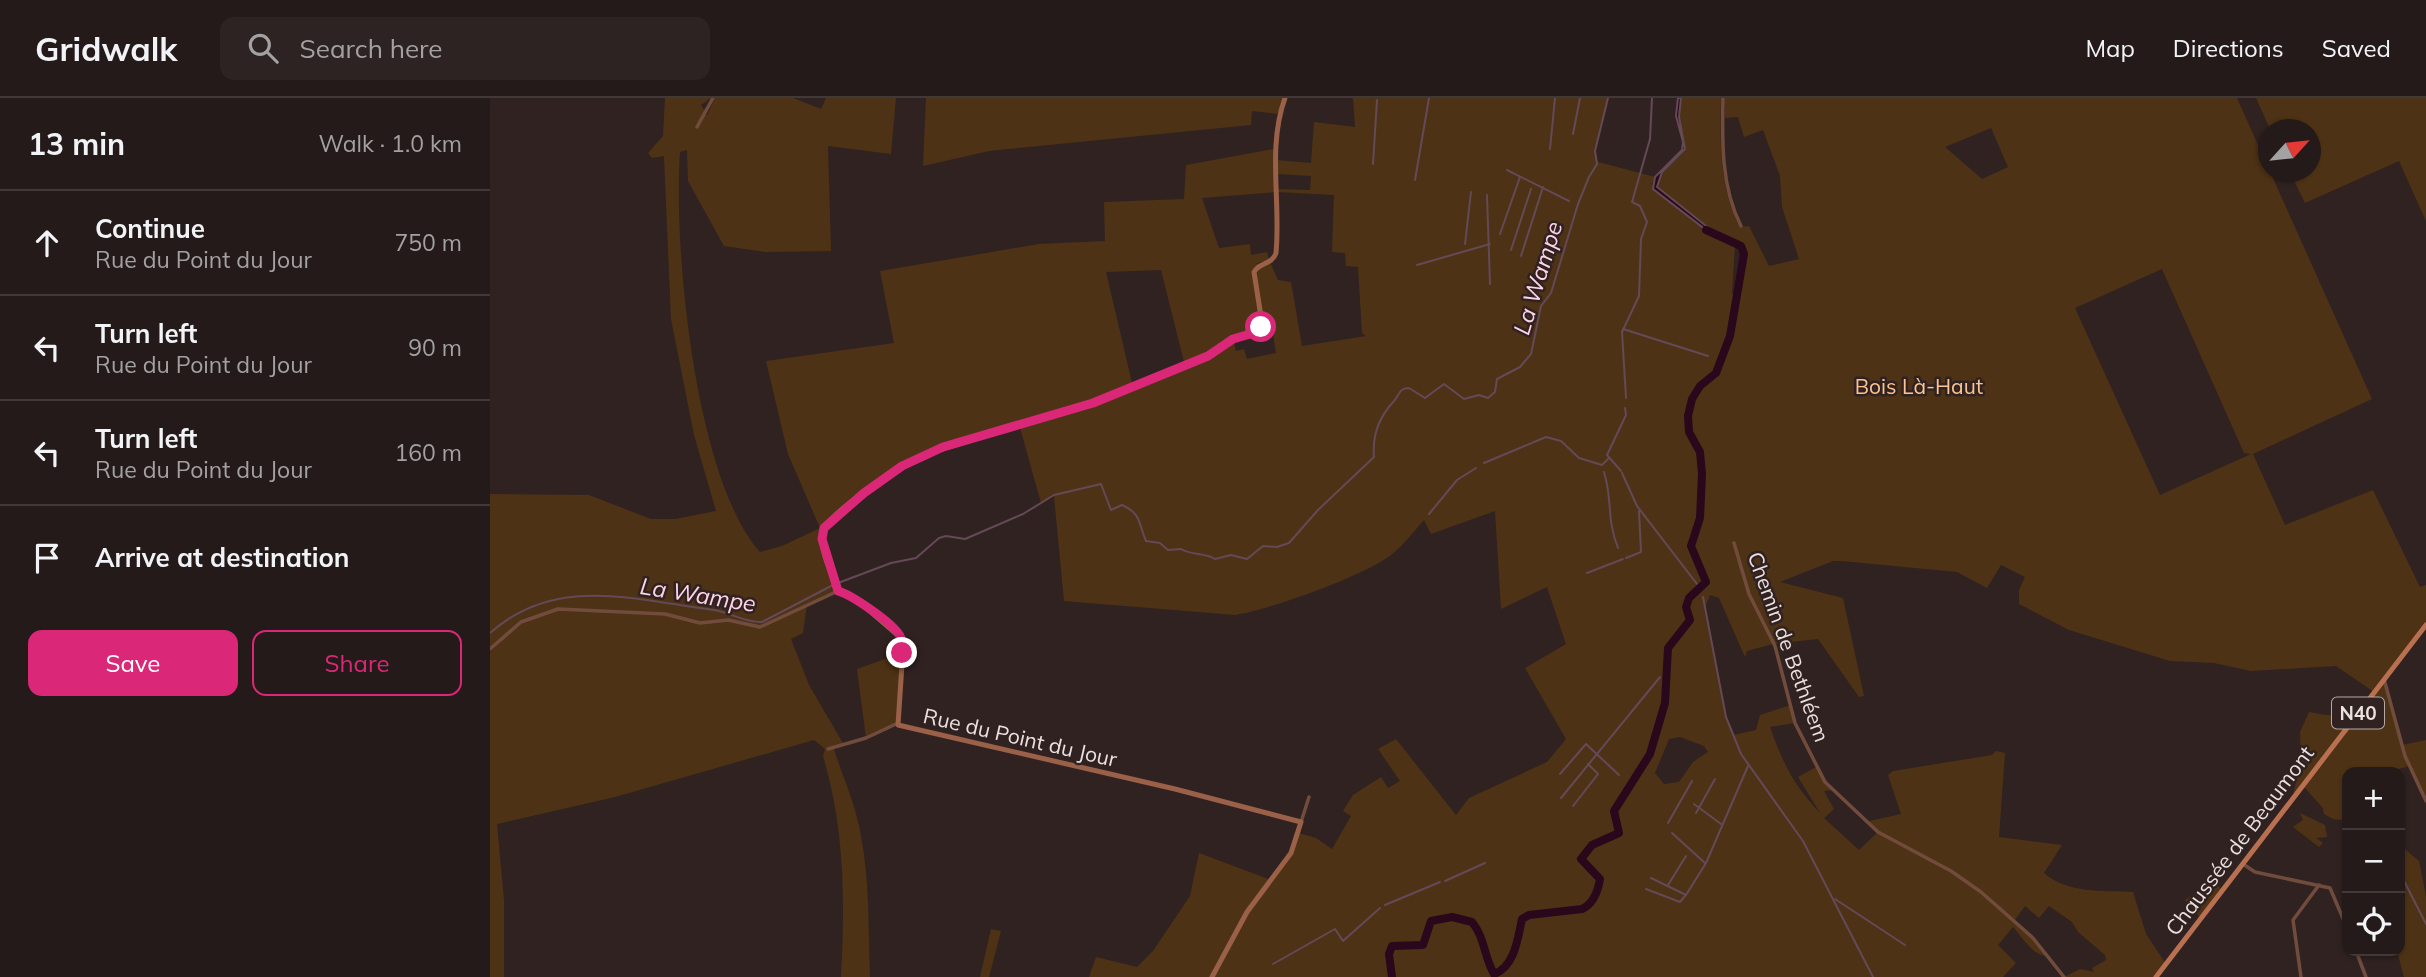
<!DOCTYPE html>
<html lang="en">
<head>
<meta charset="utf-8">
<style>
	:root { --surface:#241a19; --page:#2c2322; --text:#f1f3f6; --muted:#a3a1a2; --line:#413838; --accent:#db2777 }
	body { margin:0; font-family:Mulish,sans-serif; background:var(--page); color:var(--text) }
	.controls { position:absolute; right:21px; bottom:21px; display:grid; overflow:hidden; border-radius:14px; box-shadow:0 2px 5px #0004 }
	.controls button { width:63px; height:63px; display:grid; place-items:center; padding:0; border:0; border-bottom:2px solid var(--line); background:var(--surface); color:var(--text); font:35px sans-serif }
	.compass { position:absolute; left:1768px; top:21px; width:63px; height:63px; border-radius:50%; background:var(--surface); box-shadow:0 2px 5px #0004; rotate:63deg }
	.stop { position:absolute; width:21px; height:21px; margin:-16px; border:5px solid #db2777; border-radius:50%; background:#fff }
	.stop.end { background:#db2777; border-color:#fff; box-shadow:0 2px 7px #0008 }
	.list { margin:0; padding:0; list-style:none }
	h2 { display:flex; justify-content:space-between; align-items:center; height:91px; margin:0; padding:0 28px; font-size:30px }
	h2 small { font-size:23px; font-weight:400; color:var(--muted) }
	.list li { display:grid; grid-template-columns:46px 1fr auto; gap:21px; align-items:center; box-sizing:border-box; height:105px; padding:0 28px; border-top:2px solid var(--line) }
	.list b { display:block; font-size:26px; white-space:nowrap }
	.list p { margin:0; font-size:23px; white-space:nowrap; color:var(--muted) }
	.list em { font-size:23px; font-style:normal; color:var(--muted) }
	.actions { display:flex; gap:14px; padding:21px 28px }
	.actions a { flex:1; padding:16px 0; border:2px solid var(--accent); border-radius:14px; text-align:center; font-size:24px; color:var(--accent) }
	.actions .main { background:var(--accent); color:#fff }
	.icon { flex:none; width:38px; height:38px; fill:none; stroke:currentColor; stroke-width:2; stroke-linecap:round; stroke-linejoin:round }
	.map { position:relative; flex:none; width:1936px; height:879px; overflow:hidden }
	header { display:flex; align-items:center; gap:42px; box-sizing:border-box; height:98px; padding:0 35px; background:var(--surface); border-bottom:2px solid var(--line) }
	header strong { font-size:33px }
	nav { display:flex; gap:38px; margin-inline-start:auto; font-size:24px }
	.search { width:490px; height:63px; background:var(--page); display:flex; align-items:center; gap:18px; box-sizing:border-box; padding:0 24px; border-radius:14px; color:var(--muted); font-size:26px }
	main { display:flex }
	aside { flex:1; background:var(--surface) }
	.map>svg:first-child { display:block }
	.green { fill:#4e3215; fill-rule:evenodd }
	.water { fill:#2a081c; stroke:#644957; stroke-width:2 }
	.lines { fill:none; stroke-linecap:round; stroke-linejoin:round }
	.stream { stroke:#644957; stroke-width:2 }
	.river { stroke:#2a081c; stroke-width:8 }
	.street { stroke:#714c3d; stroke-width:3.5 }
	.secondary { stroke:#9a6148; stroke-width:5 }
	.primary { stroke:#b97050; stroke-width:5 }
	.route { stroke:#db2777; stroke-width:9 }
	.labels { text-anchor:middle; stroke-width:5; stroke-linejoin:round; paint-order:stroke }
	.shield { fill:#302221; stroke:#b3a8a7; stroke-width:2 }
	.shield-label { font-size:19px; font-weight:bold; fill:#ebe1e0 }
	.park-label { font-size:21px; fill:#fcc490; stroke:#302221 }
	.street-label { font-size:21px; fill:#ebe1e0; stroke:#302221 }
	.water-label { font-size:23px; font-style:italic; fill:#ffd4e9; stroke:#302221 }
</style>
</head>
<body>
<header>
<strong>Gridwalk</strong>
<div class="search"><svg class="icon" aria-label="search" viewBox="0 0 24 24"><circle cx="10" cy="10" r="6"/><path d="M15 15l6 6"/></svg>Search here</div>
<nav><a>Map</a><a>Directions</a><a>Saved</a></nav>
</header>
<main>
<aside>
<h2>13 min<small>Walk · 1.0 km</small></h2>
<ul class="list">
<li><svg class="icon" aria-label="ahead" viewBox="0 0 24 24"><path d="M12 20V5M6 11l6-6 6 6"/></svg><div><b>Continue</b><p>Rue du Point du Jour</p></div><em>750 m</em></li>
<li><svg class="icon" aria-label="left" viewBox="0 0 24 24"><path d="M17 20v-9H6M10 6l-5 5 5 5"/></svg><div><b>Turn left</b><p>Rue du Point du Jour</p></div><em>90 m</em></li>
<li><svg class="icon" aria-label="left" viewBox="0 0 24 24"><path d="M17 20v-9H6M10 6l-5 5 5 5"/></svg><div><b>Turn left</b><p>Rue du Point du Jour</p></div><em>160 m</em></li>
<li><svg class="icon" aria-label="arrive" viewBox="0 0 24 24"><path d="M6 21V4h12l-3 4 3 4H6"/></svg><div><b>Arrive at destination</b></div></li>
</ul>
<div class="actions"><a class="main">Save</a><a>Share</a></div>
</aside>
<div class="map">
<svg width="1936" height="879" viewBox="0 0 1936 879">
	<rect width="100%" height="100%" fill="#302221"/>
	<!-- green -->
	<g class="green">
		<path d="M 175,0 L 221,0 L 211,7 L 217,17 L 225,0 L 303,0 L 331,11 L 336,0 L 406,0 L 401,56 L 338,48 L 341,153 L 275,154 L 234,148 L 198,83 L 197,52 L 190,54 C 183,149 205,382 270,454 L 292,448 L 330,430 L 298,356 L 276,263 L 404,245 L 390,173 L 549,146 L 615,143 L 614,104 L 694,101 L 696,67 L 784,51 L 785,62 L 821,65 L 824,24 L 865,29 L 863,0 L 1118,0 L 1105,53 L 1108,64 L 1165,79 L 1162,86 L 1166,94 L 1224,137 L 1225,135 L 1169,92 C 1164,73 1187,65 1195,51 L 1189,19 L 1191,0 L 1231,0 C 1230,43 1229,90 1250,129 L 1259,128 L 1279,168 L 1309,161 L 1292,109 L 1290,78 L 1273,32 L 1254,39 L 1248,19 L 1235,20 L 1235,0 L 1747,0 L 1882,301 L 1763,356 L 1795,427 L 1883,392 L 1930,489 L 1936,487 L 1936,527 L 1895,581 L 1912,647 L 1936,642 L 1936,703 L 1919,668 L 1899,674 L 1857,674 L 1857,720 C 1848,724 1842,721 1834,716 L 1833,710 L 1813,688 L 1802,702 L 1811,662 L 1810,634 L 1819,614 C 1852,620 1863,622 1884,594 L 1846,568 L 1761,573 L 1724,565 L 1680,563 L 1579,532 L 1529,506 L 1529,492 L 1535,479 L 1511,467 L 1497,490 L 1467,474 L 1352,463 L 1343,463 L 1290,484 L 1353,500 L 1374,598 L 1369,599 L 1328,541 L 1283,546 L 1257,553 L 1255,559 L 1229,500 L 1220,497 L 1215,510 L 1236,619 L 1243,637 L 1266,632 L 1270,617 L 1301,607 L 1305,625 L 1280,629 C 1293,666 1303,686 1330,715 L 1308,679 L 1326,669 L 1342,692 L 1334,693 L 1344,711 L 1334,720 L 1369,752 L 1388,734 L 1375,724 L 1411,716 L 1398,677 L 1403,673 L 1502,657 L 1506,653 L 1515,655 L 1509,739 L 1572,747 L 1554,775 C 1578,796 1612,792 1643,794 L 1656,836 L 1676,866 L 1666,879 L 1574,879 L 1590,871 L 1604,874 L 1602,870 L 1616,862 L 1615,857 L 1588,834 L 1582,824 L 1559,808 L 1549,820 L 1535,808 L 1525,822 L 1554,853 L 1555,858 C 1542,856 1532,839 1523,829 L 1508,847 L 1526,865 L 1513,879 L 599,879 L 606,859 L 647,869 L 663,853 L 700,798 L 709,755 L 781,782 L 801,755 L 809,735 L 826,740 L 842,751 L 861,718 L 853,713 L 863,697 L 891,679 L 898,690 L 910,683 L 888,651 L 906,641 L 966,717 L 979,700 L 1057,664 L 1076,641 L 1035,570 L 1076,546 L 1057,489 L 1011,511 L 1005,413 L 941,436 L 934,422 C 923,434 914,447 901,457 C 874,478 779,512 745,517 L 574,503 L 564,398 L 551,405 L 529,326 L 422,362 L 390,382 L 337,426 L 333,441 L 348,493 L 317,506 L 313,535 L 301,541 L 319,587 L 354,647 L 344,651 C 353,680 366,707 371,738 C 380,785 378,832 380,879 L 351,879 C 355,804 355,731 333,658 L 335,651 L 324,642 L 125,699 L 7,726 L 14,802 L 14,879 L 0,879 L 0,554 L 27,527 L 69,512 L 31,524 L 0,551 L 0,396 L 99,397 L 161,421 L 185,421 L 226,413 L 204,337 L 181,221 L 174,58 L 162,60 L 158,55 L 173,38 ZM 1501,30 L 1518,69 L 1492,81 L 1455,49 ZM 788,76 L 821,78 L 820,92 L 788,91 ZM 787,94 L 844,97 L 842,154 L 855,155 L 856,168 L 868,169 L 872,235 L 876,238 L 812,248 L 801,184 L 788,182 L 780,164 L 764,166 L 779,162 L 777,154 L 761,157 L 760,146 L 729,150 L 712,100 ZM 1248,143 L 1255,152 L 1246,197 L 1242,196 L 1245,148 ZM 1672,171 L 1754,355 L 1761,356 L 1670,397 L 1585,210 ZM 671,172 L 695,268 L 643,289 L 616,174 ZM 772,229 L 782,230 L 786,255 L 757,261 L 754,251 L 746,253 L 743,241 L 767,234 ZM 1190,639 L 1214,648 L 1218,654 L 1203,664 L 1189,684 L 1174,686 L 1165,675 L 1179,641 Z"/>
		<polygon points="436,0 795,0 790,16 762,13 761,27 499,53 433,68"/>
		<polygon points="1766,0 1936,0 1936,123 1909,63 1815,105 1800,74 1820,74 1820,32 1780,31"/>
		<polygon points="412,555 406,626 376,640 367,571"/>
		<polygon points="1810,715 1835,727 1837,739 1826,740 1833,745 1829,749 1803,729 1813,722"/>
		<polygon points="1910,747 1929,763 1936,798 1936,879 1914,879 1907,853 1910,853"/>
		<polygon points="1725,782 1732,793 1711,821 1695,802"/>
		<polygon points="501,831 511,833 499,879 490,879"/>
	</g>
	<!-- water -->
	<polygon class="water" points="1188,0 1191,0 1189,19 1195,51 1172,74 1167,89 1225,135 1224,138 1163,91 1165,79 1192,52 1193,44 1186,18"/>
	<g class="lines">
		<!-- stream -->
		<g class="stream">
			<polyline points="1083,36 1090,0"/>
			<polyline points="1060,51 1065,0"/>
			<polyline points="883,66 887,2"/>
			<polyline points="1017,72 1079,103"/>
			<polyline points="925,82 939,0"/>
			<polyline points="997,97 1000,186"/>
			<polyline points="1010,136 1030,79"/>
			<polyline points="975,146 981,94"/>
			<polyline points="1021,152 1041,91"/>
			<polyline points="1031,158 1053,89"/>
			<polyline points="927,167 1000,146"/>
			<polyline points="1133,231 1218,258"/>
			<polyline points="1136,300 1132,234 1149,198 1151,141 1157,124 1150,108 1142,104 1160,41 1162,0"/>
			<polyline points="994,365 1056,339 1071,343 1089,360 1112,367 1119,360"/>
			<polyline points="1131,373 1117,357 1136,317 1135,310"/>
			<path d="M 1114,374 C 1123,403 1116,420 1128,450"/>
			<polyline points="1132,375 1147,408 1207,486"/>
			<polyline points="939,416 967,382 986,370"/>
			<polyline points="1136,460 1151,454 1149,413"/>
			<polyline points="1097,475 1133,461"/>
			<path d="M 348,485 L 401,465 L 426,460 L 449,440 L 456,438 L 475,441 L 533,416 L 564,397 L 611,386 L 621,412 L 632,407 C 652,416 648,425 656,443 L 670,445 L 678,452 L 691,451 C 703,458 714,454 725,461 L 741,457 L 757,461 L 773,448 L 787,449 L 799,445 L 828,412 L 884,359 C 882,337 889,319 904,303 C 910,296 909,290 919,290 L 935,300 L 954,286 L 974,301 L 989,297 L 998,300 L 1005,294 L 1007,281 L 1030,269 L 1041,256 L 1051,208 L 1061,195 L 1088,106 L 1099,79 L 1107,66 L 1105,53 L 1118,0"/>
			<polyline points="1213,499 1236,619 1251,656 1313,743 1383,879"/>
			<path d="M 0,535 C 66,476 145,502 224,512 C 241,515 256,525 272,524 L 343,487"/>
			<polyline points="1070,676 1096,646 1129,677"/>
			<polyline points="1071,700 1170,579"/>
			<polyline points="1204,706 1231,726"/>
			<polyline points="1083,708 1108,676 1098,666"/>
			<polyline points="1206,715 1225,681"/>
			<polyline points="1178,725 1202,683"/>
			<polyline points="1182,735 1215,765"/>
			<polyline points="1910,775 1936,826"/>
			<polyline points="1161,780 1196,797 1216,765 1258,668"/>
			<polyline points="955,783 995,765"/>
			<polyline points="1178,787 1196,758"/>
			<polyline points="1156,791 1190,804 1195,798"/>
			<polyline points="1345,801 1415,847"/>
			<polyline points="895,807 950,784"/>
			<polyline points="783,866 845,831 853,843 890,810"/>
		</g>
		<!-- river -->
		<path class="river" d="M 902,879 L 899,856 L 902,848 L 933,847 L 941,823 L 962,819 L 982,824 C 995,840 994,859 1004,876 C 1025,869 1028,839 1032,821 L 1039,817 L 1092,811 C 1103,806 1108,793 1110,781 L 1091,761 L 1102,747 L 1129,735 L 1124,713 L 1160,656 L 1175,605 L 1178,550 L 1200,522 L 1196,509 L 1199,500 L 1216,484 L 1201,448 L 1210,420 L 1212,376 L 1210,354 L 1199,334 L 1198,318 L 1202,301 L 1210,288 L 1226,275 L 1240,238 L 1254,156 L 1251,148 L 1216,132"/>
		<!-- street -->
		<g class="street">
			<path d="M 1233,0 C 1232,43 1231,89 1251,128"/>
			<polyline points="207,29 223,0"/>
			<polyline points="1244,445 1259,496 1285,548 1305,625 1335,684 1388,734 1461,773 1491,794 1543,840 1574,879"/>
			<polyline points="0,551 31,524 68,511 175,516 210,525 238,522 270,529 348,493"/>
			<polyline points="1894,581 1915,658 1936,703"/>
			<polyline points="338,651 376,640 406,626"/>
			<polyline points="811,724 819,699"/>
			<polyline points="1753,766 1765,774 1840,790 1857,830"/>
			<polyline points="1866,853 1876,879"/>
			<polyline points="1811,879 1803,822 1829,787"/>
		</g>
		<!-- secondary -->
		<path class="secondary" d="M 722,879 L 757,814 L 801,755 L 811,724 L 685,691 L 408,627 L 413,551 L 410,539 L 367,502 L 348,493 C 343,478 329,451 332,435 C 336,415 416,365 436,356 L 603,305 L 718,258 L 743,241 L 770,232 L 772,225 L 764,174 C 769,164 782,167 786,155 C 791,103 777,50 795,0"/>
		<!-- primary -->
		<polyline class="primary" points="1666,879 1936,527"/>
	</g>
	<g class="lines">
		<!-- route -->
		<path class="route" d="M 412,555 C 412,549 413,544 410,538 C 403,525 362,497 348,493 L 332,441 L 334,430 L 374,395 L 412,368 L 453,349 L 603,305 L 718,258 L 743,241 L 767,234 L 771,229"/>
	</g>
	<g class="labels">
		<!-- shield labels -->
		<rect class="shield" x="1842" y="599.5" width="52" height="31" rx="5"/>
		<g class="shield-label">
			<text x="1868" y="622">N40</text>
		</g>
		<!-- park labels -->
		<g class="park-label">
			<text x="1429" y="296">Bois Là-Haut</text>
		</g>
		<!-- street labels -->
		<g class="street-label">
			<text transform="translate(1298 549) rotate(70)" y="7">Chemin de Bethléem</text>
			<text transform="translate(530 640) rotate(13)" y="7">Rue du Point du Jour</text>
			<text transform="translate(1750 743) rotate(-53)" y="7">Chaussée de Beaumont</text>
		</g>
		<!-- water labels -->
		<g class="water-label">
			<text transform="translate(1048 180) rotate(-73)" y="8">La Wampe</text>
			<text transform="translate(208 497) rotate(9)" y="8">La Wampe</text>
		</g>
	</g>
</svg>
<div class="controls">
<button>+</button>
<button>−</button>
<button><svg class="icon" aria-label="locate" viewBox="0 0 24 24"><circle cx="12" cy="12" r="6"/><path d="M12 2v4M12 18v4M2 12h4M18 12h4"/></svg></button>
</div>
<svg class="compass" viewBox="-18 -18 36 36"><path d="M0-13l5 13h-10z" fill="#e53935"/><path d="M0 13l5-13h-10z" fill="#a3a1a2"/></svg>
<div class="stop" style="left:771px;top:229px"></div>
<div class="stop end" style="left:412px;top:555px"></div>
</div>
</main>
</body>
</html>
